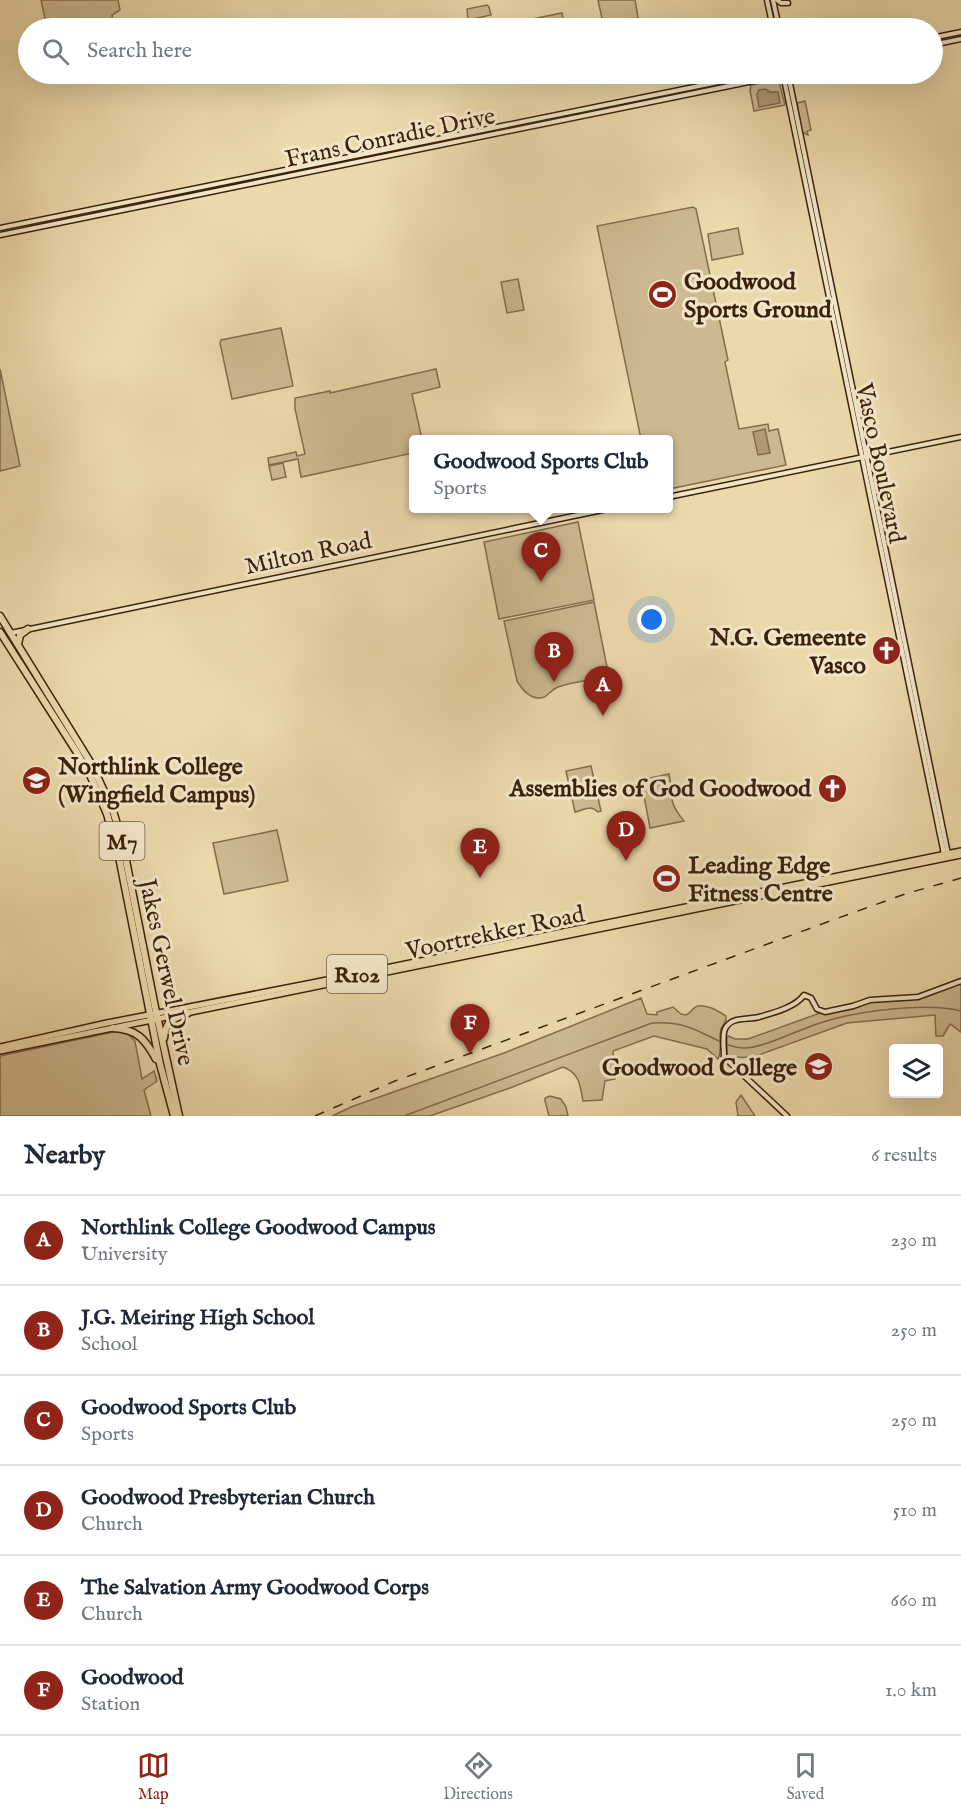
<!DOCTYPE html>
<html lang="en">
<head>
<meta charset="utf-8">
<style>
	:root { --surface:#fff; --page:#f6f6f7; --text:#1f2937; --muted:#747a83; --line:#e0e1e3; --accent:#8f2418 }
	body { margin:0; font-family:"IM FELL English",serif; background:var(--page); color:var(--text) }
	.controls { position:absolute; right:18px; bottom:18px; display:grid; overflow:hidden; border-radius:6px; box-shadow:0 6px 24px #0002 }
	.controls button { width:54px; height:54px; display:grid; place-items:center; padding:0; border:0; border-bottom:2px solid var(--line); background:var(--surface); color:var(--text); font:30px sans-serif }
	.you { position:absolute; left:652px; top:620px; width:21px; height:21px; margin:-15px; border:4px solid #fff; border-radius:50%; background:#1a73e8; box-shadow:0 0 0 9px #1a73e833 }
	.badge { display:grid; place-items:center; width:39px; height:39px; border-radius:50%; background:var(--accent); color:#fff; font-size:20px; font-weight:700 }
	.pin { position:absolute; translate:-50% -50px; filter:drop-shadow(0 2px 3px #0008) }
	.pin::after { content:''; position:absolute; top:32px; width:21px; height:18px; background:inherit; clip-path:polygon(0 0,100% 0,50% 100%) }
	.popup { position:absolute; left:409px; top:435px; width:264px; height:78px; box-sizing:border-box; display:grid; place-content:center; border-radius:6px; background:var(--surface); filter:drop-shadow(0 2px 4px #0005); font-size:20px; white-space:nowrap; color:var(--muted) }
	.popup b { font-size:22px; color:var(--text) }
	.popup::after { content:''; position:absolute; left:50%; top:100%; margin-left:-12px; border:12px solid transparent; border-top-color:var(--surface) }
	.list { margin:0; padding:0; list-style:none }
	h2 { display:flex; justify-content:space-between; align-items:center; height:78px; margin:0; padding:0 24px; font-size:26px }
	h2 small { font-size:20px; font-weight:400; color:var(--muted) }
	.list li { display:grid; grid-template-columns:39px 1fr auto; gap:18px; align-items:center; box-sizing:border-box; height:90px; padding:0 24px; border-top:2px solid var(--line) }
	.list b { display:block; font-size:22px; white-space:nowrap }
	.list p { margin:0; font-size:20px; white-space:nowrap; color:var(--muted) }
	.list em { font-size:20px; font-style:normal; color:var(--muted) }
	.icon { flex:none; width:33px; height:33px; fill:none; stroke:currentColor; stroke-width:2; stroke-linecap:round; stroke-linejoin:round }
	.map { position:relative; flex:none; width:961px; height:1116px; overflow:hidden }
	.search { position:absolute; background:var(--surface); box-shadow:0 6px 24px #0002; left:18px; right:18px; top:18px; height:66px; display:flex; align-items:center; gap:15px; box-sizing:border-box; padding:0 21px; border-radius:33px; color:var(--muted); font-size:22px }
	.sheet { height:618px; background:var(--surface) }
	nav { display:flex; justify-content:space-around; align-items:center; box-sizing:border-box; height:84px; border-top:2px solid var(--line); background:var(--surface); font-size:16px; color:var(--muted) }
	nav a { display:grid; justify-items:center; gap:3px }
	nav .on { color:var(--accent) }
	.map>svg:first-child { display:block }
	.green { fill:#cdb990; stroke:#846d4d; stroke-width:1.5 }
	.water { fill:#b09a74; stroke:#826a4a; stroke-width:1.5 }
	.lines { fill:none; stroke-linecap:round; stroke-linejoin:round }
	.stream { stroke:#826a4a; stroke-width:1.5 }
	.secondary-casing { stroke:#3c210a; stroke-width:7 }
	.primary-casing { stroke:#3c210a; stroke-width:8 }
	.highway-casing { stroke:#3c210a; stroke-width:9 }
	.secondary { stroke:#f2e6c8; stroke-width:4 }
	.primary { stroke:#ebd8ab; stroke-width:5 }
	.highway { stroke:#ebd8ab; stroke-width:6 }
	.rail { stroke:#3c210a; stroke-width:1.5; stroke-dasharray:10 10; stroke-linecap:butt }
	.labels { text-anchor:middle; stroke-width:6; stroke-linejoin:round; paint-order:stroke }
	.shield { fill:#f2e6c8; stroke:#735c43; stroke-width:1.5 }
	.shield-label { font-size:22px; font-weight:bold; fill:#3c210a }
	.street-label { font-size:24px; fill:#3c210a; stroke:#f2e6c8 }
	.poi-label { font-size:24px; font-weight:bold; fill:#3c210a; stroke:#f2e6c8; text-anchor:start }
</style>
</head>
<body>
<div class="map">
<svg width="961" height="1116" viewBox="0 0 961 1116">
	<rect width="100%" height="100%" fill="#ebd8ab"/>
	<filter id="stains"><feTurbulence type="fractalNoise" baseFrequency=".00333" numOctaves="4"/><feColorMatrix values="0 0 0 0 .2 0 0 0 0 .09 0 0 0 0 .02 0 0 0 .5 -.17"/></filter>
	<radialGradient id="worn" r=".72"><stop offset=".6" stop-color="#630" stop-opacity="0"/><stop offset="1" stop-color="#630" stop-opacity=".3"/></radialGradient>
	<!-- green -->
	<g class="green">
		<polygon points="41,0 118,0 120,10 112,15 114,28 47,28"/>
		<polygon points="598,0 635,0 639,23 614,28 604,28"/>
		<polygon points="487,5 489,7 491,15 468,20 467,9"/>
		<polygon points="562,13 565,28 523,28 522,21"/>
		<polygon points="776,80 779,81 785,105 754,111 750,90 751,85"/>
		<polygon points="805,101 811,130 807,131 808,135 802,132 797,103"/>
		<polygon points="693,207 696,209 728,360 725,362 739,429 768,424 769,431 778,429 786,465 669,489 668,440 641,439 597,226"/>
		<polygon points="738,228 743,254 712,260 708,234"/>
		<polygon points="518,279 524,310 507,313 501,282"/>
		<polygon points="281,328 293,386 232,399 220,343 221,340"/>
		<polygon points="0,369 20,466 0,471"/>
		<polygon points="436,369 440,387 412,394 422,439 414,440 413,453 301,477 298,459 269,465 268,458 296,452 297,456 305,454 295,409 295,398 330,391 330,393"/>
		<polygon points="283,463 286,477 272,480 269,466"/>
		<polygon points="578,522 594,600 499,619 484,542"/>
		<path d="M 594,602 L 609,677 C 593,680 574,681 558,687 C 550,690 547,699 538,698 C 528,697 522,689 517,681 L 504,621 Z"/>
		<path d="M 591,766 L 601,811 L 598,812 C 590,804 585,810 575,812 L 566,771 Z"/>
		<path d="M 669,774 C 674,797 666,799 684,821 L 650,828 L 641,780 Z"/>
		<polygon points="277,830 288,881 224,894 213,843"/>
		<path d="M 961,983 L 961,1032 L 950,1024 L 943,1036 L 936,1036 L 935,1015 L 847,1023 L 756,1056 C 747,1058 738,1058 728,1056 L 727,1054 L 727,1037 L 728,1036 L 735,1039 L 748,1039 L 820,1013 L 853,1009 L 873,1001 L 913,999 Z"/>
		<path d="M 641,998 L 647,1014 L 657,1015 L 657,1012 L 673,1007 L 681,1014 L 686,1015 C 691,1013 693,1007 698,1006 C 707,1004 718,1011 726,1016 C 727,1023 723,1023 721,1029 C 718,1039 723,1049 718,1059 L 707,1049 L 654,1036 L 613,1051 L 615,1079 L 605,1081 L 602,1100 L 583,1101 C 580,1086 580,1073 563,1067 L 510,1088 L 430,1116 L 332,1116 L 351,1107 L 504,1053 Z"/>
		<polygon points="118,1031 129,1035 135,1041 142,1079 154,1071 157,1081 144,1090 151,1116 0,1116 0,1056"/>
		<polygon points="741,1095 755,1116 738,1116 736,1102"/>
		<polygon points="550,1096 561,1099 566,1107 568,1116 549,1116 545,1101 545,1098"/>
	</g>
	<!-- water -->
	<g class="water">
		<polygon points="765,89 770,92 778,92 780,103 759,107 757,94 759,90"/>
		<polygon points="765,429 770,453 758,455 753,432"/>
	</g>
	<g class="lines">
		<!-- stream -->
		<g class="stream">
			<path d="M 726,1044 C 731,1046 737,1048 744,1048 C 764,1048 802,1028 823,1022 C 858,1011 926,1002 961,1011"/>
			<path d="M 404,1116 L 652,1023 C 683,1021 694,1029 721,1042"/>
		</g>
		<defs>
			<g id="secondary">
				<polyline points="767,0 773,28"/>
				<polyline points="773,0 779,28"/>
				<polyline points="777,0 781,3 788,3"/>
				<polyline points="932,38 961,32"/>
				<polyline points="932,45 961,39"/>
				<polyline points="783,74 944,854"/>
				<polyline points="788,74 948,854"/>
				<polyline points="0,228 758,74"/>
				<polyline points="0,235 788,74"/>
				<polyline points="668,497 961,437"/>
				<polyline points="11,633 612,508"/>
				<path d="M 787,1116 L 724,1057 C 724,1048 722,1036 725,1029 C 731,1016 748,1020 759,1017 C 773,1013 796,1007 804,995 L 811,998 L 817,1009 L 825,1012 L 853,1006 L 870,1000 L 918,997 L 961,981"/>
			</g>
			<g id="primary">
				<polyline points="0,1047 107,1023 312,983 961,851"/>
				<polyline points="0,1051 961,855"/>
			</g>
			<g id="highway">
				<polyline points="0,616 92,765 113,811 122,840 155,1007 179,1116"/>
				<polyline points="0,632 76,751 91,777 107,814 119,857 160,1064 174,1116"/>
				<polyline points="18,644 20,635 28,629"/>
				<path d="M 113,1028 C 137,1029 145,1039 156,1059"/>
				<path d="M 164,1038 C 166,1020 173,1019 188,1013"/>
			</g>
		</defs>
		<!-- secondary casing -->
		<use href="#secondary" class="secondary-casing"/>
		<!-- primary casing -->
		<use href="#primary" class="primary-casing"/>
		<!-- highway casing -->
		<use href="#highway" class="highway-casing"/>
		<!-- secondary -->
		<use href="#secondary" class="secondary"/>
		<!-- primary -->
		<use href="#primary" class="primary"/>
		<!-- highway -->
		<use href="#highway" class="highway"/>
		<!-- rail -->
		<polyline class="rail" points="315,1116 395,1081 830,921 905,894 961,878"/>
	</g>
	<!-- icons -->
	<defs>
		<symbol id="stadium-disc" viewBox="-11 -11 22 22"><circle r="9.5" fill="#8f2418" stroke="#f2e6c8"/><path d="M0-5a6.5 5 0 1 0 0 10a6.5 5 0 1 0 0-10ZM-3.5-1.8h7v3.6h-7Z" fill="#fff"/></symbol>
		<symbol id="church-disc" viewBox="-11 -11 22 22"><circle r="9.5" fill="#8f2418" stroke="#f2e6c8"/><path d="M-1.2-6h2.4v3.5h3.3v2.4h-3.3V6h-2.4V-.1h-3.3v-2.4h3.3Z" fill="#fff"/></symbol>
		<symbol id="university-disc" viewBox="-11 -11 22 22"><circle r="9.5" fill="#8f2418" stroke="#f2e6c8"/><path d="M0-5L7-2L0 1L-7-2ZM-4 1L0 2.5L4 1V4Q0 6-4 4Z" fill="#fff"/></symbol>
	</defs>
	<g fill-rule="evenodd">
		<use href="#stadium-disc" x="646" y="278" width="33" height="33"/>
		<use href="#church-disc" x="870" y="634" width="33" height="33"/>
		<use href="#university-disc" x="20" y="764" width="33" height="33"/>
		<use href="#church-disc" x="816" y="772" width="33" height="33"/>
		<use href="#stadium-disc" x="650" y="862" width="33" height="33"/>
		<use href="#university-disc" x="802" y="1050" width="33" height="33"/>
	</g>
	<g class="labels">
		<!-- shield labels -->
		<g class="shield">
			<rect x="99.5" y="822" width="45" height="38" rx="4.5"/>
			<rect x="327" y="955" width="60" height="38" rx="4.5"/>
		</g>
		<g class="shield-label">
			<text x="122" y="849">M7</text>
			<text x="357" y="982">R102</text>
		</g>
		<!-- street labels -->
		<g class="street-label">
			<text transform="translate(390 137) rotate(-12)" y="8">Frans Conradie Drive</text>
			<text transform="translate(881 463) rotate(78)" y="8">Vasco Boulevard</text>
			<text transform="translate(308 553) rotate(-12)" y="8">Milton Road</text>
			<text transform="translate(495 932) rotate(-12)" y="8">Voortrekker Road</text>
			<text transform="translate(167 972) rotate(78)" y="8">Jakes Gerwel Drive</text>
		</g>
		<!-- poi labels -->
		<g class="poi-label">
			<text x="684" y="289">Goodwood<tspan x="684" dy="28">Sports Ground</tspan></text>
			<text x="866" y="645" text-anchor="end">N.G. Gemeente<tspan x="866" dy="28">Vasco</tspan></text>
			<text x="58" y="774">Northlink College<tspan x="58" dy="28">(Wingfield Campus)</tspan></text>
			<text x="811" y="796" text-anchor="end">Assemblies of God Goodwood</text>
			<text x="688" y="873">Leading Edge<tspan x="688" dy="28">Fitness Centre</tspan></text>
			<text x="797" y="1075" text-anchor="end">Goodwood College</text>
		</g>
	</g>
	<rect width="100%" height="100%" filter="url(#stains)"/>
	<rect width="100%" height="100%" fill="url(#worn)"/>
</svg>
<div class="controls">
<button><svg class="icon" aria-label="layers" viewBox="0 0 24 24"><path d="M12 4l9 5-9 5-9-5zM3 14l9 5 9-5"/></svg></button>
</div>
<div class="you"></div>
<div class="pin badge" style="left:603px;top:716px">A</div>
<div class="pin badge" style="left:554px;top:682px">B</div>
<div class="pin badge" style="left:541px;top:582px">C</div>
<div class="popup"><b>Goodwood Sports Club</b>Sports</div>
<div class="pin badge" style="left:626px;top:861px">D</div>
<div class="pin badge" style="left:480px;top:878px">E</div>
<div class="pin badge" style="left:470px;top:1054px">F</div>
<div class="search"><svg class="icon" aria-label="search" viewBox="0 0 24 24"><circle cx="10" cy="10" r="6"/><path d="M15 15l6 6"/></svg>Search here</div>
</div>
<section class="sheet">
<h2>Nearby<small>6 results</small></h2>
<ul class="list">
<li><span class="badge">A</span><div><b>Northlink College Goodwood Campus</b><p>University</p></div><em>230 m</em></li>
<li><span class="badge">B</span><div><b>J.G. Meiring High School</b><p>School</p></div><em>250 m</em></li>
<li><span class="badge">C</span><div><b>Goodwood Sports Club</b><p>Sports</p></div><em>250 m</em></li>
<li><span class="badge">D</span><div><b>Goodwood Presbyterian Church</b><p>Church</p></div><em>510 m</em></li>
<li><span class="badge">E</span><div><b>The Salvation Army Goodwood Corps</b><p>Church</p></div><em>660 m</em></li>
<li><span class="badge">F</span><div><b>Goodwood</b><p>Station</p></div><em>1.0 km</em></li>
</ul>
</section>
<nav>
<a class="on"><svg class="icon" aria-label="map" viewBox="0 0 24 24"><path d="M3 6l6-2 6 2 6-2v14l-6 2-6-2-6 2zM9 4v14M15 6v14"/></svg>Map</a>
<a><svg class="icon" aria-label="directions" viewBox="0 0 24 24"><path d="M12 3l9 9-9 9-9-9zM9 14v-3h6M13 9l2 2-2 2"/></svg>Directions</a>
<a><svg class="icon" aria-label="saved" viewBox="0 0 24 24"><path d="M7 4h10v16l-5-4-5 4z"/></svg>Saved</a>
</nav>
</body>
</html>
